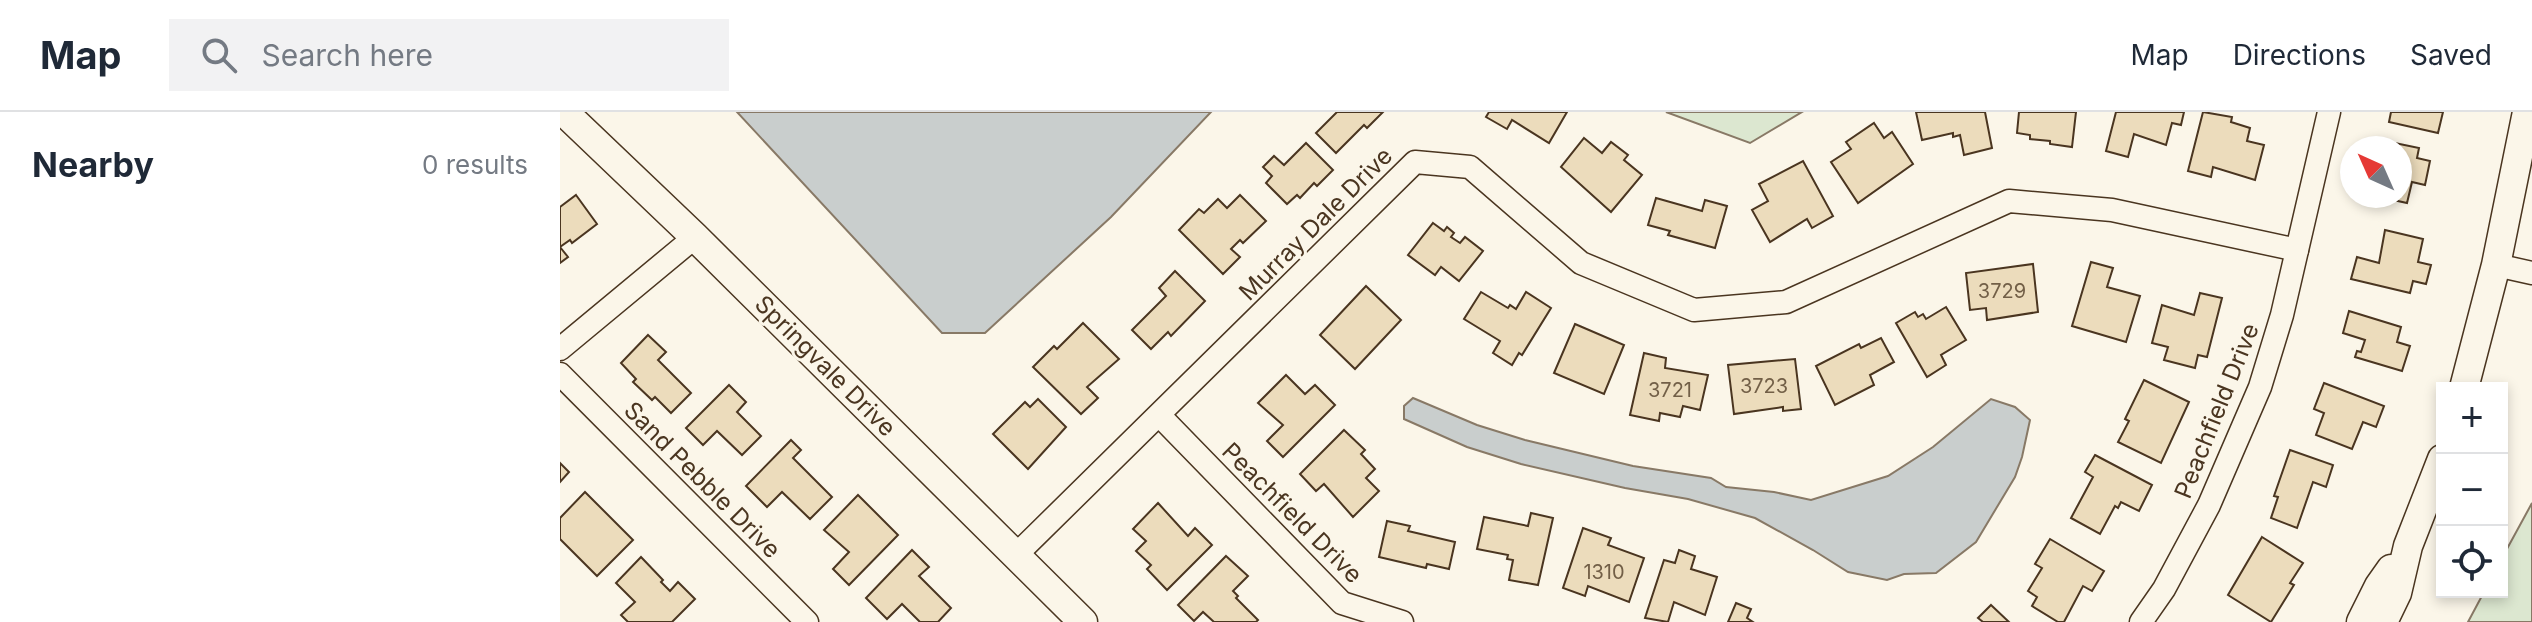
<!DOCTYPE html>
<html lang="en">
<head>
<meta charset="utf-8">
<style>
	:root { --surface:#fff; --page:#f2f2f3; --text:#1f2937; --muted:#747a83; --line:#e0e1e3 }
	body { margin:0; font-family:Inter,sans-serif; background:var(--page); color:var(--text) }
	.controls { position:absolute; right:24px; bottom:24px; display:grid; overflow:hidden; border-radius:0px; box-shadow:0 4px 12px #0003 }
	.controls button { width:72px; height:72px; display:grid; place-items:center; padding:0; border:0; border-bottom:2px solid var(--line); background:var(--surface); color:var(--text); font:40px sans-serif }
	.compass { position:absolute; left:1780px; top:24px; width:72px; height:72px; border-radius:50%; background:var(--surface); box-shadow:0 4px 12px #0003; rotate:315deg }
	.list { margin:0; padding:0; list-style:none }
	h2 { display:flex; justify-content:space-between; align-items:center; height:104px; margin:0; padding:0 32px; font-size:34px }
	h2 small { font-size:26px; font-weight:400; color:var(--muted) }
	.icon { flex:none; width:44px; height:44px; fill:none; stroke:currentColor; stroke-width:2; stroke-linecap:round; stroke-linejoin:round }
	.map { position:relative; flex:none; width:1972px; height:510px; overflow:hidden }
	header { display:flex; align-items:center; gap:48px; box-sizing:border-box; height:112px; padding:0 40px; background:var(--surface); border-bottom:2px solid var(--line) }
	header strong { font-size:38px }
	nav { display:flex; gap:44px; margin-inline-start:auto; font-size:28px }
	.search { width:560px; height:72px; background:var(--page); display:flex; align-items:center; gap:20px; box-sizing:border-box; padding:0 28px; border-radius:0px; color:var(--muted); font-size:30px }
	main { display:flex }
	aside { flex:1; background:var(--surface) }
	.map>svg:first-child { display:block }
	.green { fill:#dce7d0; stroke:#887966; stroke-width:2 }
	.water { fill:#c9cecd; stroke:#887966; stroke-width:2 }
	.building { fill:#ecdcbc; stroke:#4a3520; stroke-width:2 }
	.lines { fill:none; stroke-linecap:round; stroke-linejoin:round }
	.minor-casing { stroke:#4a3520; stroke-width:25 }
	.tertiary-casing { stroke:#4a3520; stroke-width:31 }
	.minor { stroke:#fbf6e9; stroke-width:22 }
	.tertiary { stroke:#fbf6e9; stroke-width:28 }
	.labels { text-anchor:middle; stroke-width:6; stroke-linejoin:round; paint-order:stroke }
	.number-label { font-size:20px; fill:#725f47 }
	.street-label { font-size:24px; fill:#4a3520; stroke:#fbf6e9 }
</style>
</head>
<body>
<header>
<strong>Map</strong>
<div class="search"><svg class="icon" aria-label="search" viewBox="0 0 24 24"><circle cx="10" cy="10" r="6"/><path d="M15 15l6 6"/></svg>Search here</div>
<nav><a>Map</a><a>Directions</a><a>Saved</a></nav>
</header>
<main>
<aside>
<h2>Nearby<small>0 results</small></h2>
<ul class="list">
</ul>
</aside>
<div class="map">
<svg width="1972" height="510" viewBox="0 0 1972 510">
	<rect width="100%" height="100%" fill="#fbf6e9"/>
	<!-- green -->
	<g class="green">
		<polygon points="1106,0 1242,0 1190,31"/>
		<polygon points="1972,391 1972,510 1908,510 1924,480 1942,480 1942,446"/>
	</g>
	<!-- water -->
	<g class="water">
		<polygon points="177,0 651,0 551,105 425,221 382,221"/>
		<polygon points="853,286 917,313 965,328 1073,354 1151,366 1166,375 1214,380 1251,388 1328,364 1373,335 1431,287 1455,295 1470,308 1462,345 1455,365 1416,430 1376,461 1344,462 1327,468 1288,460 1253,438 1195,406 1128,387 1065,376 961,352 907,335 844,307 844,294"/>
	</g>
	<!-- building -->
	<g class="building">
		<polygon points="777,0 823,0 807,16 804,13 776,41 756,21"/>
		<polygon points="929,0 1007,0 989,31 952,8 947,17 926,5"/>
		<polygon points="1356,0 1425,0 1432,36 1404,43 1400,23 1393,25 1393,21 1362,28"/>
		<polygon points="1459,0 1516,0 1512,35 1490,32 1490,29 1470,27 1470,23 1457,21"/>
		<polygon points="1556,0 1624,0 1621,13 1612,11 1606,33 1574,22 1568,45 1546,39"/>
		<polygon points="1643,0 1672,5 1671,10 1690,16 1687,29 1704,33 1695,68 1653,55 1651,65 1628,59"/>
		<polygon points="1831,0 1883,0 1878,21 1829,10"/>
		<polygon points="1314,11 1324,26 1332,20 1353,52 1298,91 1271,50 1291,37 1286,30"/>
		<polygon points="1024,26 1042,41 1051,30 1068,43 1064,48 1082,63 1051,100 1001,55"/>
		<polygon points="1830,30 1859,36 1857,46 1870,49 1865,73 1852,70 1847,91 1815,84 1840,84 1840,36 1829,36"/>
		<polygon points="746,31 773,58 757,74 754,71 740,86 737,83 727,92 706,71 712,64 703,55 714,44 724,53"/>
		<polygon points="1243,49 1273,104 1252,116 1247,107 1210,130 1192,98 1208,89 1199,72"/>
		<polygon points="16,83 37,112 12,131 10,128 0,135 8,145 0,151 0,95"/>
		<polygon points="680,83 706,109 683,131 680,128 671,137 680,145 663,162 619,118 639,97 644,101 658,87 667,96"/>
		<polygon points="1096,86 1142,99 1145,88 1167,94 1155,136 1108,123 1110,119 1088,113"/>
		<polygon points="873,111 884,119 887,115 894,121 891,125 900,131 905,125 923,139 899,169 881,155 875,163 848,143"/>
		<polygon points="1825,118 1863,127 1858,150 1871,153 1866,172 1853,169 1850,181 1791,167 1797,145 1819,151"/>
		<polygon points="1531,150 1553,156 1547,175 1580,184 1566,230 1512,214"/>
		<polygon points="1473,152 1478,200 1427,208 1426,196 1410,198 1406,161"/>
		<polygon points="615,159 645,189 611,224 608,220 591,237 572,218 606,184 599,176"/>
		<polygon points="806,174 841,208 795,257 760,223"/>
		<polygon points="921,180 948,196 950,193 956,197 966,180 991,196 962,243 959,241 952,253 933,241 940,229 904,207"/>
		<polygon points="1640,181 1662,186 1647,245 1638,243 1635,256 1604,248 1608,235 1592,231 1602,193 1634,203"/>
		<polygon points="1386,195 1406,228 1381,243 1386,253 1367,265 1336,211 1355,200 1358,205 1363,202 1366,207"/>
		<polygon points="1789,199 1841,215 1837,230 1850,234 1842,259 1795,245 1797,239 1801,240 1805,228 1783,221"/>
		<polygon points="523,211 559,247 527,275 538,286 521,302 473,255 494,234 497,237"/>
		<polygon points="1015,212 1064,233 1044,282 994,261"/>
		<polygon points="88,223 106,240 98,248 131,281 111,301 95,285 92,288 73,270 76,267 61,251"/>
		<polygon points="1321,226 1334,250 1310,263 1314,273 1275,293 1256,254 1299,232 1301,236"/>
		<polygon points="1084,241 1106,246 1105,256 1148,263 1140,298 1123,294 1120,305 1100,301 1099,309 1070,303"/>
		<polygon points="1235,247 1241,297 1223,299 1223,295 1174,302 1168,253"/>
		<polygon points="726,263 745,282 755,273 775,293 723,345 707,329 723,313 698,291"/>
		<polygon points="1584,268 1629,290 1601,351 1558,330 1569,309 1565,307"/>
		<polygon points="1764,271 1824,294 1816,315 1803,310 1792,337 1756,323 1764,301 1754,297"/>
		<polygon points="169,273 186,290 177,300 201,324 182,343 157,319 143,333 126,316"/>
		<polygon points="478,287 506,315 468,357 433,322 465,290 470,295"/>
		<polygon points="784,318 805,338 801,342 815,357 806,366 819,379 793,405 764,372 756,379 740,362"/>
		<polygon points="231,328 241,338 233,346 272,385 250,407 222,380 207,395 186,374"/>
		<polygon points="1730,338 1773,353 1766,375 1753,370 1737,416 1711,406 1718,385 1714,384"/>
		<polygon points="1535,343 1592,373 1579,399 1561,390 1558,396 1555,394 1540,422 1511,406 1533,365 1525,360"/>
		<polygon points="0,351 9,360 0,370"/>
		<polygon points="25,380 73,428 37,464 0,427 0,406"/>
		<polygon points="298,383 338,423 289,473 273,457 289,440 264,418"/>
		<polygon points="598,391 628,424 635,416 652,433 607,478 587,457 591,453 576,439 586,429 573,417"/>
		<polygon points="971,401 993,406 978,473 949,468 953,448 947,447 948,443 917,437 924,405 968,414"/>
		<polygon points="827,409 850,414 848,419 895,430 889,457 867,452 866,456 819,445"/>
		<polygon points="1023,416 1051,426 1048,433 1084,446 1069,490 1028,474 1025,484 1003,476"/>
		<polygon points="1702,425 1743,451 1730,471 1734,473 1711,510 1668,483"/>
		<polygon points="1490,427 1544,459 1532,479 1523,474 1504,510 1498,510 1472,494 1477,485 1468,479 1482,456 1475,452"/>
		<polygon points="352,438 369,455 359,464 391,496 378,510 360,510 342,492 327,507 306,486"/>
		<polygon points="1119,438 1135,444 1131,457 1157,465 1145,503 1114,490 1108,510 1085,506 1104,448 1115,451"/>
		<polygon points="666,444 688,464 673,479 678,484 676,486 698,508 696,510 654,510 643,500 634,509 618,493"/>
		<polygon points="81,445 103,468 101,470 110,479 118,470 135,487 112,510 68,510 61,503 75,490 56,471"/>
		<polygon points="1176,491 1191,497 1187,506 1193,510 1168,510"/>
		<polygon points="1431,493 1449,510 1423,510 1418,506"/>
	</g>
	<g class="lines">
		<defs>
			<g id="minor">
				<polyline points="1936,153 1972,161"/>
				<polyline points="0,237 135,125"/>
				<polyline points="0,262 247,510"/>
				<polyline points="600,304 782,491 842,510"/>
				<polyline points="456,443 855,50 910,55 1021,151 1134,198 1226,190 1449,89 1552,98 1737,138"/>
				<polyline points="1581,510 1604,477 1649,393 1700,275 1722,203 1769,0"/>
			</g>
			<g id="tertiary">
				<polyline points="4,0 135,125 523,510"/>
				<polyline points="1904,276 1936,153 1967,0"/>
				<polyline points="1801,510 1819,474 1831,457"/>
				<polyline points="1823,510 1837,481 1848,434 1882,347"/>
			</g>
		</defs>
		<!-- minor casing -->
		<use href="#minor" class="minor-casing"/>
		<!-- tertiary casing -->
		<use href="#tertiary" class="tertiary-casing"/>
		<!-- minor -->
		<use href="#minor" class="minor"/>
		<!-- tertiary -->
		<use href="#tertiary" class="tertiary"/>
	</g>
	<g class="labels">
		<!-- number labels -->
		<g class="number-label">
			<text x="1442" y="186">3729</text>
			<text x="1204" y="281">3723</text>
			<text x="1110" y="285">3721</text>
			<text x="1044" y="467">1310</text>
		</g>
		<!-- street labels -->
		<g class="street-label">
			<text transform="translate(756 112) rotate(-45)" y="8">Murray Dale Drive</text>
			<text transform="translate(265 254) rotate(45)" y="8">Springvale Drive</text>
			<text transform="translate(1657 299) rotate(-68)" y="8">Peachfield Drive</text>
			<text transform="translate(142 368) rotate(45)" y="8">Sand Pebble Drive</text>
			<text transform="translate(732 401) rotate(45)" y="8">Peachfield Drive</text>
		</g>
	</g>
</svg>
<div class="controls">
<button>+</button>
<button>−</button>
<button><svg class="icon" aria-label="locate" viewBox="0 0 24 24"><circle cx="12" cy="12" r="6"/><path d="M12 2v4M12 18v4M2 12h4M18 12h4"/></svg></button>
</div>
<svg class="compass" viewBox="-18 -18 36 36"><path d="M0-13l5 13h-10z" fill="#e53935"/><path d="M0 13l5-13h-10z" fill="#747a83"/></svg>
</div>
</main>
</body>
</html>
